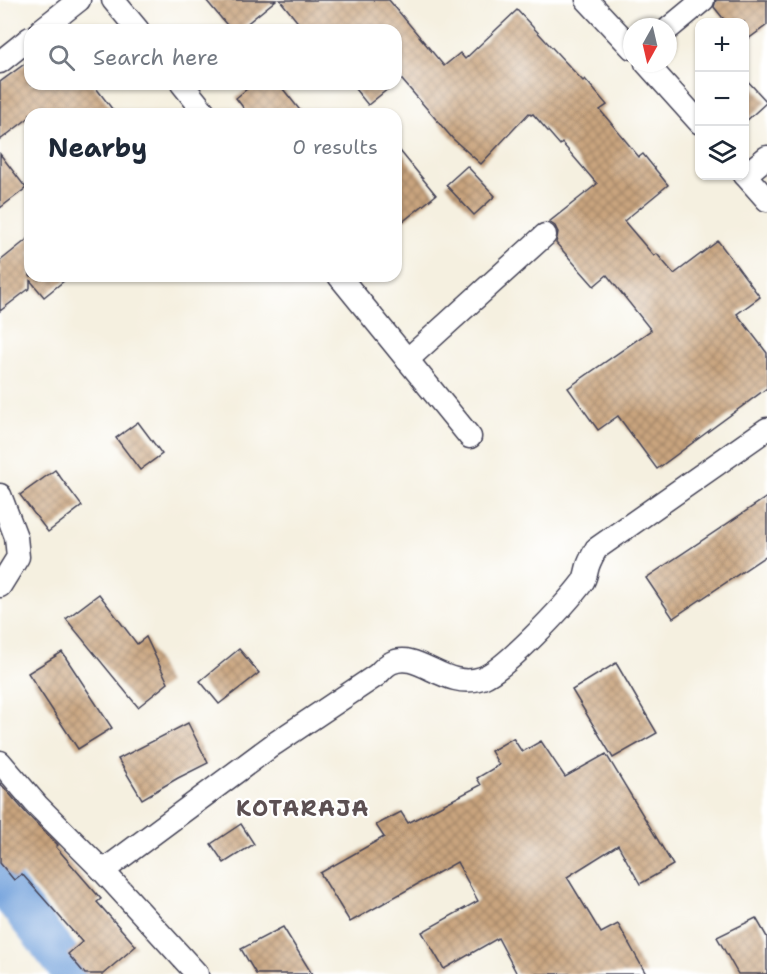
<!DOCTYPE html>
<html lang="en">
<head>
<meta charset="utf-8">
<style>
	:root { --surface:#fff; --page:#f2f2f3; --text:#1f2937; --muted:#747a83; --line:#e0e1e3 }
	body { margin:0; font-family:"Shantell Sans",sans-serif; background:var(--page); color:var(--text) }
	.controls { position:absolute; right:18px; top:18px; display:grid; overflow:hidden; border-radius:12px; box-shadow:0 2px 4px #0004 }
	.controls button { width:54px; height:54px; display:grid; place-items:center; padding:0; border:0; border-bottom:2px solid var(--line); background:var(--surface); color:var(--text); font:30px sans-serif }
	.compass { position:absolute; left:623px; top:18px; width:54px; height:54px; border-radius:50%; background:var(--surface); box-shadow:0 2px 4px #0004; rotate:188deg }
	.list { margin:0; padding:0; list-style:none }
	h2 { display:flex; justify-content:space-between; align-items:center; height:78px; margin:0; padding:0 24px; font-size:26px }
	h2 small { font-size:20px; font-weight:400; color:var(--muted) }
	.icon { flex:none; width:33px; height:33px; fill:none; stroke:currentColor; stroke-width:2; stroke-linecap:round; stroke-linejoin:round }
	.map { position:relative; flex:none; width:767px; height:974px; overflow:hidden }
	.search { position:absolute; background:var(--surface); box-shadow:0 2px 4px #0004; left:24px; top:24px; width:378px; height:66px; display:flex; align-items:center; gap:15px; box-sizing:border-box; padding:0 21px; border-radius:18px; color:var(--muted); font-size:22px }
	.panel { position:absolute; background:var(--surface); box-shadow:0 2px 4px #0004; left:24px; top:108px; width:378px; height:174px; border-radius:18px }
	.map>svg:first-child { display:block }
	.lines { fill:none; stroke-linecap:round; stroke-linejoin:round }
	.river { stroke:#72a1db; stroke-width:40 }
	.building { fill:url(#building-cross-hatch) }
	.minor-casing { stroke:#424154; stroke-width:25 }
	.minor { stroke:#fff; stroke-width:22 }
	.labels { text-anchor:middle; stroke-width:4.5; stroke-linejoin:round; paint-order:stroke }
	.district-label { font-size:22px; font-weight:bold; letter-spacing:1.5px; fill:#5c5052; stroke:#fff }
</style>
</head>
<body>
<div class="map">
<svg width="767" height="974" viewBox="0 0 767 974">
	<defs>
		<pattern id="building-cross-hatch" width="8" height="8" patternUnits="userSpaceOnUse" patternTransform="scale(1.5)"><rect width="8" height="8" fill="#c9a47e"/><path d="M0 0l8 8M0 8l8-8" fill="none" stroke="#a38568"/></pattern>
	</defs>
	<rect width="100%" height="100%" fill="#fff"/>
	<filter id="ink" filterUnits="userSpaceOnUse"><feTurbulence type="fractalNoise" baseFrequency=".0167" numOctaves="2"/><feDisplacementMap in="SourceGraphic" scale="12" xChannelSelector="R" yChannelSelector="G"/><feConvolveMatrix kernelMatrix="1 2 1 2 8 2 1 2 1" color-interpolation-filters="sRGB"/></filter>
	<filter id="wash" filterUnits="userSpaceOnUse"><feTurbulence type="fractalNoise" baseFrequency=".008" numOctaves="4" result="noise"/><feDisplacementMap in="SourceGraphic" scale="24" xChannelSelector="R" yChannelSelector="G"/><feGaussianBlur stdDeviation="1.35" result="paint"/><feColorMatrix in="noise" values="0 0 0 0 0 0 0 0 0 0 0 0 0 0 0 0 0 1.4 0 .05"/><feComposite in="paint" operator="in"/></filter>
	<g filter="url(#wash)">
		<rect width="100%" height="100%" fill="#f5f0e0"/>
		<g class="lines">
			<!-- river -->
			<polyline class="river" points="0,881 73,974"/>
		</g>
		<g id="blocks">
			<!-- building -->
			<g class="building">
				<polygon points="206,0 276,0 239,30 231,30"/>
				<polygon points="280,0 389,0 444,66 460,53 465,59 517,10 583,81 585,79 607,105 600,110 639,157 643,154 668,185 624,221 654,256 657,254 674,274 718,241 760,297 737,314 767,353 767,388 657,469 618,416 598,430 568,388 651,330 607,275 594,286 556,243 558,232 555,226 549,222 597,184 562,143 560,145 533,114 531,115 529,113 481,164 453,139 396,73 396,30 304,30"/>
				<polygon points="716,0 767,0 767,25 744,42 744,22 726,22 714,7"/>
				<polygon points="30,60 30,84 93,84 116,114 30,114 30,117 0,140 0,82"/>
				<polygon points="744,77 767,102 744,123"/>
				<polygon points="253,84 279,84 303,114 248,114 236,98"/>
				<polygon points="351,84 394,84 368,105"/>
				<polygon points="396,146 436,195 396,227"/>
				<polygon points="0,154 26,188 0,208"/>
				<polygon points="467,166 495,196 474,215 446,185"/>
				<polygon points="30,237 30,276 70,276 44,297 30,280 30,288 0,311 0,261"/>
				<polygon points="138,422 162,454 140,470 116,438"/>
				<polygon points="55,470 82,506 48,532 20,495"/>
				<polygon points="767,497 767,555 673,618 646,578"/>
				<polygon points="99,594 137,644 146,637 168,683 138,707 66,619"/>
				<polygon points="239,649 259,673 219,704 200,681"/>
				<polygon points="62,652 112,728 78,749 28,673"/>
				<polygon points="616,663 657,733 613,758 572,690"/>
				<polygon points="188,723 208,763 178,778 142,799 118,759"/>
				<polygon points="513,738 522,752 541,741 565,777 606,754 673,865 640,884 618,845 567,877 601,933 618,924 646,974 517,974 498,938 444,969 422,932 478,901 457,862 350,922 320,873 384,837 376,825 401,812 408,823 481,785 477,778 499,765 491,751"/>
				<polygon points="0,783 27,814 58,845 56,847 101,899 97,902 136,946 103,974 85,974 68,954 82,942 22,874 14,880 0,863"/>
				<polygon points="241,824 254,844 224,863 211,844"/>
				<polygon points="756,918 767,937 767,974 738,974 717,937"/>
				<polygon points="283,927 312,974 256,974 241,949"/>
			</g>
		</g>
	</g>
	<g filter="url(#ink)">
		<use href="#blocks" fill-opacity="0" stroke="#424154" stroke-width="1.5"/>
		<g class="lines">
			<defs>
				<g id="minor">
					<polyline points="113,0 138,30"/>
					<polyline points="587,0 632,48"/>
					<polyline points="668,29 703,0"/>
					<polyline points="41,30 79,0"/>
					<polyline points="0,62 30,38"/>
					<polyline points="646,63 700,123"/>
					<polyline points="182,84 206,114"/>
					<polyline points="744,174 767,200"/>
					<polyline points="745,175 767,157"/>
					<polyline points="339,276 470,437"/>
					<polyline points="407,360 545,235"/>
					<polyline points="0,495 16,537 18,557 0,586"/>
					<polyline points="0,762 37,805 103,871 197,974"/>
					<path d="M 103,871 L 274,744 L 377,675 C 381,671 386,665 391,663 C 418,649 445,691 482,678 C 505,670 566,604 582,583 C 586,578 586,572 588,566 C 590,560 593,555 596,549 L 767,429"/>
				</g>
			</defs>
			<!-- minor casing -->
			<use href="#minor" class="minor-casing"/>
			<!-- minor -->
			<use href="#minor" class="minor"/>
		</g>
	</g>
	<g class="labels">
		<!-- district labels -->
		<g class="district-label">
			<text x="303" y="816">KOTARAJA</text>
		</g>
	</g>
</svg>
<div class="controls">
<button>+</button>
<button>−</button>
<button><svg class="icon" aria-label="layers" viewBox="0 0 24 24"><path d="M12 4l9 5-9 5-9-5zM3 14l9 5 9-5"/></svg></button>
</div>
<svg class="compass" viewBox="-18 -18 36 36"><path d="M0-13l5 13h-10z" fill="#e53935"/><path d="M0 13l5-13h-10z" fill="#747a83"/></svg>
<div class="search"><svg class="icon" aria-label="search" viewBox="0 0 24 24"><circle cx="10" cy="10" r="6"/><path d="M15 15l6 6"/></svg>Search here</div>
<section class="panel">
<h2>Nearby<small>0 results</small></h2>
<ul class="list">
</ul>
</section>
</div>
</body>
</html>
